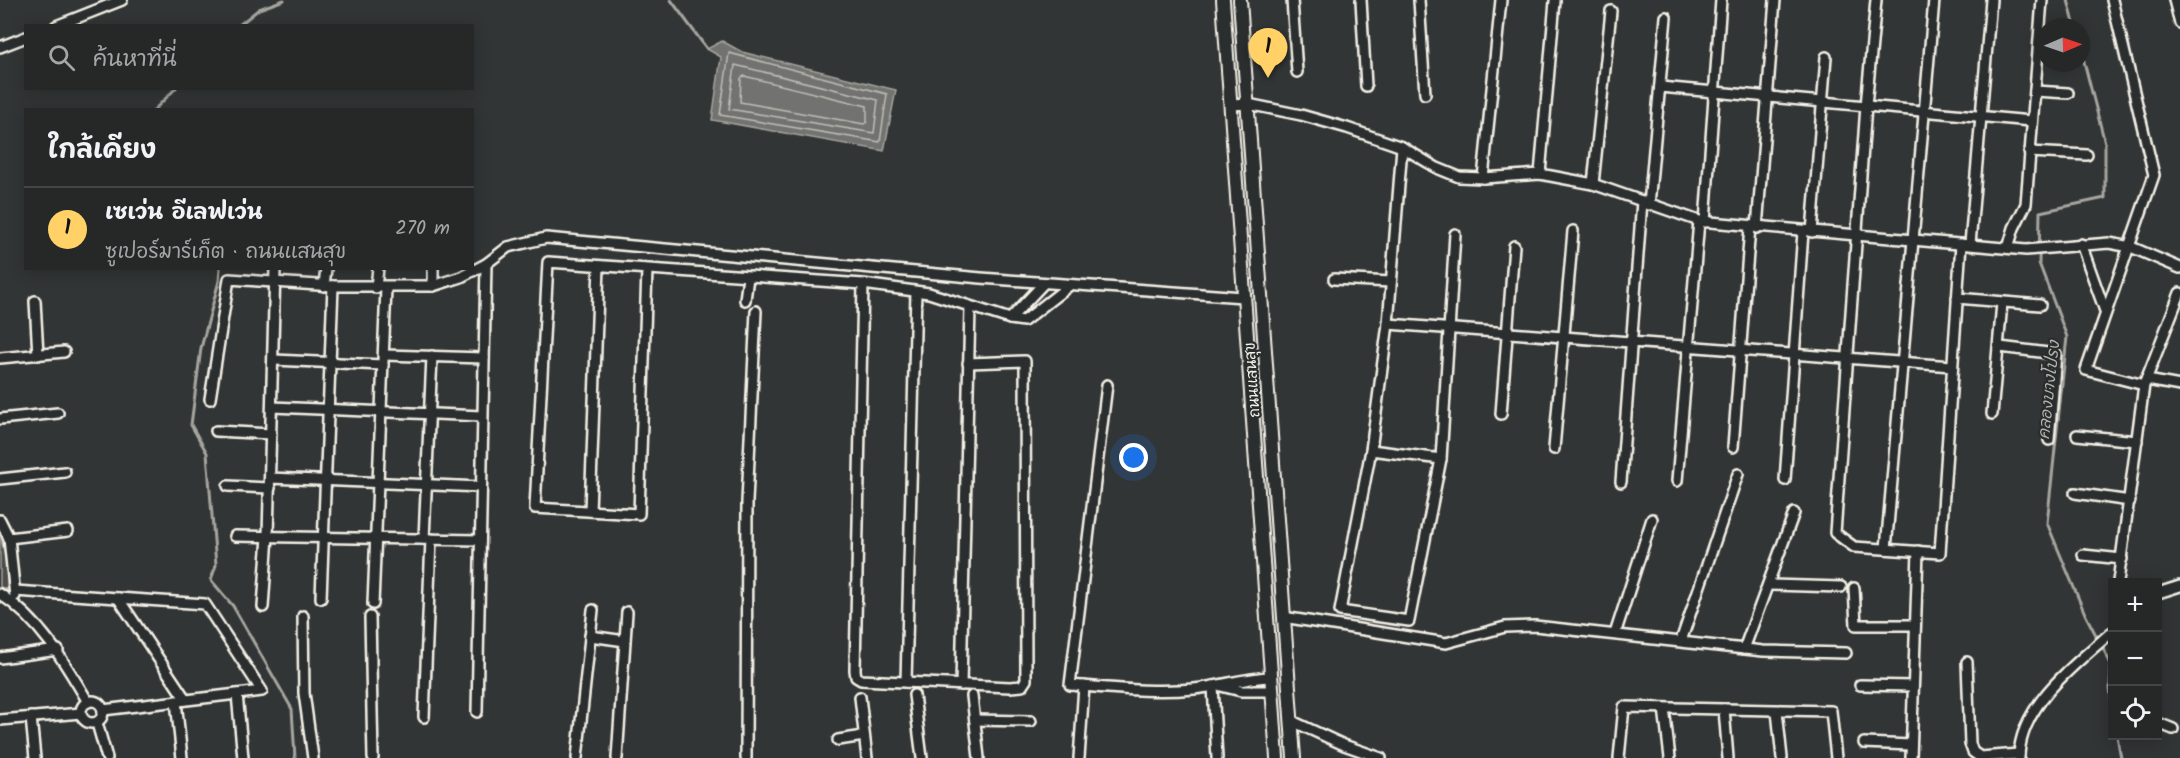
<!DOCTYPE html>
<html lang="th">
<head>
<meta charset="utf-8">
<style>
	:root { --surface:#262828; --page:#323434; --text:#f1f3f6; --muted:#a4a6a8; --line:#424445; --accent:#ffd166 }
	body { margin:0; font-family:Kalam,"Playpen Sans Thai",sans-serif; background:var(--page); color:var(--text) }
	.controls { position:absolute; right:18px; bottom:18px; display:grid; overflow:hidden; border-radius:0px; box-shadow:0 3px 15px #0003 }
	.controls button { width:54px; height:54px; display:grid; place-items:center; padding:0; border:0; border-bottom:2px solid var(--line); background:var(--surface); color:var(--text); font:30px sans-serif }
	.compass { position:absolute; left:2036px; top:18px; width:54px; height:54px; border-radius:50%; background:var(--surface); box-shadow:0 3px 15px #0003; rotate:88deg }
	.you { position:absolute; left:1134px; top:458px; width:21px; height:21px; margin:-15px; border:4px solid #fff; border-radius:50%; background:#1a73e8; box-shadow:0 0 0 9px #1a73e833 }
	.badge { display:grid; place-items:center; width:39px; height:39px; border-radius:50%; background:var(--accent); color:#111; font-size:20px; font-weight:700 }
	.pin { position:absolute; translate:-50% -50px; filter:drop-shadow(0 2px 3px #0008) }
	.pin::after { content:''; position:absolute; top:32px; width:21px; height:18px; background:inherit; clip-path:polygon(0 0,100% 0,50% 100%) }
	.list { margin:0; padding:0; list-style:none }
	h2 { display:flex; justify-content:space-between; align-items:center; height:78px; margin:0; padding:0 24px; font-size:26px }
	h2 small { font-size:20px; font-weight:400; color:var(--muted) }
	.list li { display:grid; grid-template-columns:39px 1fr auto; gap:18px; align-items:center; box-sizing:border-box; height:84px; padding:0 24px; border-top:2px solid var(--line) }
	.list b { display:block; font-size:22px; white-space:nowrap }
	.list p { margin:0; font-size:20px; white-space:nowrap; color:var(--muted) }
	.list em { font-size:20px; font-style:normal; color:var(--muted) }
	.icon { flex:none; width:33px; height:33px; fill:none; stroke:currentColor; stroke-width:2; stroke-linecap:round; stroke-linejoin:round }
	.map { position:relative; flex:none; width:2180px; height:758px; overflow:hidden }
	.search { position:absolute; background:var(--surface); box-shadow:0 3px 15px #0003; left:24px; top:24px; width:450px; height:66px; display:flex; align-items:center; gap:15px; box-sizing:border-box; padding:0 21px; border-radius:0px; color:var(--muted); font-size:22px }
	.panel { position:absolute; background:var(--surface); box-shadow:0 3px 15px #0003; left:24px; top:108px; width:450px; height:162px; border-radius:0px }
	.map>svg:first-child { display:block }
	.green { fill:#4b4d4c; stroke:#a09f9a; stroke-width:1.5 }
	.water { fill:#727370; stroke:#a6a5a0; stroke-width:1.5 }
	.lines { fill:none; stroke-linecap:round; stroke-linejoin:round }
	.shore { stroke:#c0bfb8; stroke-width:1.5 }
	.stream { stroke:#a6a5a0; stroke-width:3 }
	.minor-casing { stroke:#f4f1e8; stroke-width:14 }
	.major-casing { stroke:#f4f1e8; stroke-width:16 }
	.minor { stroke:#2a2d2e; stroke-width:9 }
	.major { stroke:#2a2d2e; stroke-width:12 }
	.labels { text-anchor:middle; stroke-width:4.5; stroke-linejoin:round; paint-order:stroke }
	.street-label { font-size:15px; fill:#f4f1e8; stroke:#2a2d2e }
	.water-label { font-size:16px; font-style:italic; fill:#b3b2ac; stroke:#2a2d2e }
</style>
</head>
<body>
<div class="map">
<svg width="2180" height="758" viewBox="0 0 2180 758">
	<rect width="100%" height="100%" fill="#323535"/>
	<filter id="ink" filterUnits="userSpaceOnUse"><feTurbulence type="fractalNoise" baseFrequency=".0167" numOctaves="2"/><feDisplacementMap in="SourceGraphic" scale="12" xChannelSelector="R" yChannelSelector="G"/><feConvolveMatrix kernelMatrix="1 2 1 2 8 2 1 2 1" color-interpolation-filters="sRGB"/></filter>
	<g filter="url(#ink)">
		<!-- green -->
		<polygon class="green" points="0,533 7,566 7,590 0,587"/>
		<!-- water -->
		<polygon class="water" points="722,41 742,52 896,90 884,151 712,120 721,57 707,49"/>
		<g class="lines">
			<!-- shore -->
			<g class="shore">
				<polygon points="729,53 887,94 880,142 720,115"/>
				<polygon points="735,65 878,100 874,133 729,109"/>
				<polygon points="744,76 867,106 867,122 864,124 740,102 741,78"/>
			</g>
			<!-- stream -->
			<g class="stream">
				<polyline points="671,0 707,49"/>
				<polyline points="2068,0 2075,27"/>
				<polyline points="238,26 259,9 284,0"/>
				<polyline points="2081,50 2105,143 2105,198 2040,212 2039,263 2067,337 2047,523 2085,614 2111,664 2110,688 2112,706"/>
				<polyline points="154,110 176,88"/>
				<polyline points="220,268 219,281 201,348 191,425 207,453 216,565 211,580 233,606 292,709 295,758"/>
				<polyline points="2117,736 2121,758"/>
			</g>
			<defs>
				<g id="minor">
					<polyline points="1292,0 1297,72"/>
					<polyline points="1361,0 1366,86"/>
					<polyline points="1419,0 1425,94"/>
					<polyline points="1876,0 1866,106 1835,533 1854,547 1940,553 1961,244"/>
					<polyline points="2112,0 2154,175 2086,370 2144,385"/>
					<polyline points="2174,0 2180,23"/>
					<polyline points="56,26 122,0"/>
					<polyline points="0,47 26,37"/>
					<polyline points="1660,87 2031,121"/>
					<polyline points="2035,91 2068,93"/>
					<polyline points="1231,105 1248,104 1301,115 1347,128 1402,147 1437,168 1459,177 1483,178 1540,174 1593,184 1699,221 2026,250 2109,243 2131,247 2180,268"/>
					<polyline points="1402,147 1388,324 1371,450 1340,611 1409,621 1441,459 1455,234"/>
					<polyline points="2029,152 2087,155"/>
					<polyline points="1540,174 1555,1"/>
					<polyline points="1483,178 1501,0"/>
					<polyline points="1593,184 1611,11"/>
					<polyline points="1649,205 1666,17"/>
					<polyline points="1705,222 1721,0"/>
					<polyline points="1757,228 1775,0"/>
					<polyline points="1812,232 1826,57"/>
					<polyline points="1970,244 1991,0"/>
					<polyline points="2081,244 2105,311"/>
					<polyline points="2008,248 2014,228 2026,204 2042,0"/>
					<polyline points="647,270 639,514 535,508 548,262 863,284 929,293 1010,319 1024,321 1070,285"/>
					<polyline points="1334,279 1391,282"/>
					<polyline points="863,284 855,670 856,677 861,680 1010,687 1022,686 1026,680 1025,361 968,363"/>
					<polyline points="324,286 326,268"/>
					<polyline points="433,286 433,268"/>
					<polyline points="376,288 378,268"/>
					<polyline points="1957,298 2040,305"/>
					<polyline points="745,300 748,277"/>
					<polyline points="35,301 38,355"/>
					<polyline points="1010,319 1044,283"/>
					<polyline points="1388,324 1952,366"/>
					<polyline points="2000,347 2056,354 2049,440"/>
					<polyline points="384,355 484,358"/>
					<polyline points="0,358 64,352"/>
					<polyline points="274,360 383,365"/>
					<polyline points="2147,380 2180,386"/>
					<path d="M 1107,385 L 1070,685 C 1111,688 1153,693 1194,689 C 1221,686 1244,678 1271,677"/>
					<polyline points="210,399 229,279 333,286 433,286 461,277 486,264 508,247 546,238 981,278 1243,297"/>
					<polyline points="272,407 482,416"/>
					<polyline points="1501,414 1514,246"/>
					<polyline points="1992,414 2002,303"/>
					<polyline points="0,419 58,413"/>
					<polyline points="216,431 271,434"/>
					<polyline points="2077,435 2137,441"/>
					<polyline points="1733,447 1750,227"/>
					<polyline points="1554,449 1573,231"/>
					<polyline points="1371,450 1441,459"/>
					<polyline points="270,478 481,487"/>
					<polyline points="0,479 65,472"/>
					<polyline points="1785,480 1803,232"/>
					<polyline points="1677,481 1699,221"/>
					<polyline points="1621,482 1642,201"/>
					<polyline points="228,486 270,488"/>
					<polyline points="2075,493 2130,501"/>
					<polyline points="590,511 599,266"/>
					<polyline points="0,520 9,538 15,596"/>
					<polyline points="235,536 479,540"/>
					<polyline points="9,538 68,531"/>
					<polyline points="424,539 432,356"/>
					<polyline points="1886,549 1934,0"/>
					<polyline points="2083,555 2122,559"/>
					<polyline points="2118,582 2144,385 2180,293"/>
					<polyline points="1770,585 1841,587"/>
					<polyline points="1854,588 1856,625 1914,625"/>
					<polyline points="15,591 205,604 262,691 103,710"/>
					<polyline points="2158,593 2180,586"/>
					<path d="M 0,594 C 40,620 64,661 88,702"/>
					<polyline points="118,598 186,700"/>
					<polyline points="321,598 333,286"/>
					<polyline points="373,604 386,288"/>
					<polyline points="263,607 268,536 275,268"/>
					<polyline points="303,616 304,693 313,758"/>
					<polyline points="370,617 373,758"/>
					<polyline points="1283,617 1446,643 1505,627 1535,626 1763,651 1846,653"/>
					<polyline points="1615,634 1652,519"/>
					<polyline points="590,636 625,641"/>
					<polyline points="1681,641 1738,474"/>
					<polyline points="1744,649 1794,513"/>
					<polyline points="0,658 58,650"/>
					<polyline points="1967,662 1970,744 1973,752 1980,757 2019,754"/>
					<polyline points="906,682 916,292"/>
					<polyline points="961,685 970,308"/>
					<polyline points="1860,685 1912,686"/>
					<polyline points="1213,686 1217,758"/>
					<polyline points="1221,686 1241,691 1272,691"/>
					<polyline points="237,694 243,758"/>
					<polyline points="914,695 922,758"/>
					<polyline points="972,696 979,758"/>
					<polyline points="860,697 867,758"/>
					<circle cx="92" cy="712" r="11"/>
					<polyline points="176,701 182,758"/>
					<polyline points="1664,708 1670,758"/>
					<polyline points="1724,709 1728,758"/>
					<polyline points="1777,711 1782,758"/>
					<polyline points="477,712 486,264"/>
					<polyline points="31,717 35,758"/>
					<polyline points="424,717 431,539"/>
					<polyline points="0,720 81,713"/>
					<polyline points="975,720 1031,721"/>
					<polyline points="1292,721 1344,745 1381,758"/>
					<polyline points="97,723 107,758"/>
					<polyline points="2158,723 2173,729"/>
					<polyline points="838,740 864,736"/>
					<polyline points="1864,743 1911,745"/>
					<polyline points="577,758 593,610"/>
					<polyline points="617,758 627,612"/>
					<polyline points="746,758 747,502 756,311"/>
					<polyline points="1079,758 1084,686"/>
					<polyline points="1619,758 1624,707 1831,711 1836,758"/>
					<polyline points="1911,758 1918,551"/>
					<path d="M 2019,758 C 2019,706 2076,663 2112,632"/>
				</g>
				<g id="major">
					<polyline points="1223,0 1277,758"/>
					<polyline points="1240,0 1294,758"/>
				</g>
			</defs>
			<!-- minor casing -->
			<use href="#minor" class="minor-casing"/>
			<!-- major casing -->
			<use href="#major" class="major-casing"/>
			<!-- minor -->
			<use href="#minor" class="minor"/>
			<!-- major -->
			<use href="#major" class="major"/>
		</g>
	</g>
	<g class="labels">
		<!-- street labels -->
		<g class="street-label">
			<text transform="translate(1252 380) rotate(-94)" y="5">ถนนแสนสุข</text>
		</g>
		<!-- water labels -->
		<g class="water-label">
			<text transform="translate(2048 390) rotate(-84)" y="6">คลองบางโปรง</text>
		</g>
	</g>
</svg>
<div class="controls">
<button>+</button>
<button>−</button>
<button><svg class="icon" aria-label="locate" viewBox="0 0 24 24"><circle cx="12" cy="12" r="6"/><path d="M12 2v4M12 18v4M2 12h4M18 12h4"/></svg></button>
</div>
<svg class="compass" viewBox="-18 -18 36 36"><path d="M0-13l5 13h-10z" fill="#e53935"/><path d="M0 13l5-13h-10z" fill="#a4a6a8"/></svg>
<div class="you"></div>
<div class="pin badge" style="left:1268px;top:78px">1</div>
<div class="search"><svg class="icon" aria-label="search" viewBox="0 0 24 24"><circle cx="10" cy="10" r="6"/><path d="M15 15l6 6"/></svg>ค้นหาที่นี่</div>
<section class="panel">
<h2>ใกล้เคียง<small></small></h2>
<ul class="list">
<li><span class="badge">1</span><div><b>เซเว่น อีเลฟเว่น</b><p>ซูเปอร์มาร์เก็ต · ถนนแสนสุข</p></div><em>270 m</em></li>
</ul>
</section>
</div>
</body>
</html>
